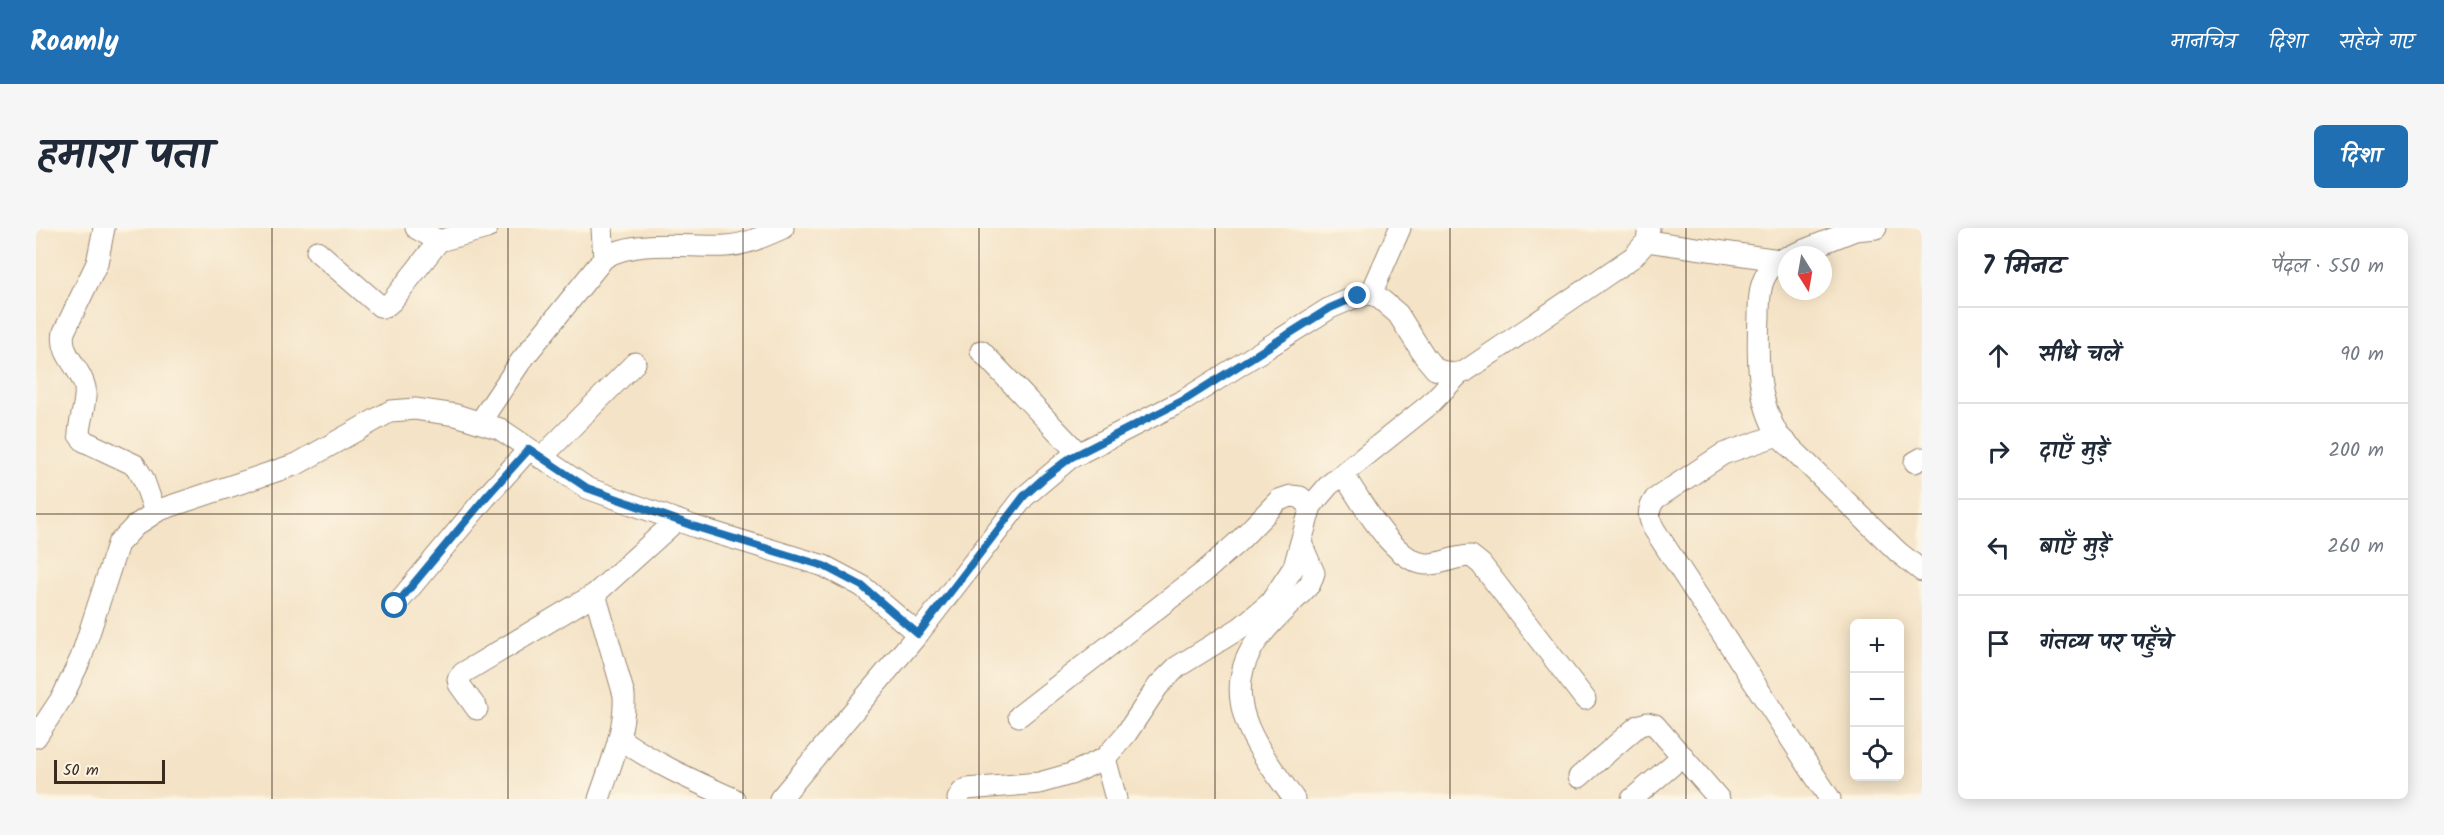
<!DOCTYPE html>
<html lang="hi">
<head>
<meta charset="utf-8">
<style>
	:root { --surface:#fff; --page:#f6f6f7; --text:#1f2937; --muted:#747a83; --line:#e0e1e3; --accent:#1f6fb2 }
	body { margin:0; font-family:Kalam,"Playpen Sans Deva",sans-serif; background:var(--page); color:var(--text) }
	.controls { position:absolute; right:18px; bottom:18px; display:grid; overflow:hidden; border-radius:9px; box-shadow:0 3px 15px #0003 }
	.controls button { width:54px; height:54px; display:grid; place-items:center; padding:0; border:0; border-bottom:2px solid var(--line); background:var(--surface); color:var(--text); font:30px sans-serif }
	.compass { position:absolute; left:1742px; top:18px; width:54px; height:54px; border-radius:50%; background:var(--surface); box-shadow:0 3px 15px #0003; rotate:169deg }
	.scale { position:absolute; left:18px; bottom:15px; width:111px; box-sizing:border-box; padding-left:6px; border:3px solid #3b2a1e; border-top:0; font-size:16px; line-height:21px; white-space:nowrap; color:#3b2a1e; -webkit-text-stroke:4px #fcf5e5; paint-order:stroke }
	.stop { position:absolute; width:18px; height:18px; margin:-14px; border:4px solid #1f6fb2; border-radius:50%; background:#fff }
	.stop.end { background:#1f6fb2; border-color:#fff; box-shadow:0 2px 6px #0008 }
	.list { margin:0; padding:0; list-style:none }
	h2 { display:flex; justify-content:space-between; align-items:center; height:78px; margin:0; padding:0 24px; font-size:26px }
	h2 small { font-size:20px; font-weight:400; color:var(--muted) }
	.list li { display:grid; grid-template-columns:39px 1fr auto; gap:18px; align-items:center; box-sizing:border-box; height:96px; padding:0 24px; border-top:2px solid var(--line) }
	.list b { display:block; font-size:22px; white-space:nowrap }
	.list em { font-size:20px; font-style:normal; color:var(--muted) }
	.icon { flex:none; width:33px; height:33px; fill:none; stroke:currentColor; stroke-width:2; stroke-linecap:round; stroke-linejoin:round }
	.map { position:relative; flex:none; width:1886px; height:571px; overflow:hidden; border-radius:9px }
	header { display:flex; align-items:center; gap:36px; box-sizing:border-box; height:84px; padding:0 30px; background:var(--accent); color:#fff }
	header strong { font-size:28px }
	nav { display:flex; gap:33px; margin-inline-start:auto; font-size:21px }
	.intro { display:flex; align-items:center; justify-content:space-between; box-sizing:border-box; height:144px; padding:0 36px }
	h1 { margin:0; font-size:42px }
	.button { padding:15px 27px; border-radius:9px; background:var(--accent); color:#fff; font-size:21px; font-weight:700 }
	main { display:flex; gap:36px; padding:0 36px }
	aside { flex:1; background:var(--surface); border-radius:9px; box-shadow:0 3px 15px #0003 }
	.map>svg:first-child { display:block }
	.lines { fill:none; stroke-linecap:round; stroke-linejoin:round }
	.minor-casing { stroke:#988672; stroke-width:23 }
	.minor { stroke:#fff; stroke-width:21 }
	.route { stroke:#1f6fb2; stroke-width:8 }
	.grid { fill:none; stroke:#3b2a1e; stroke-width:1.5; stroke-opacity:0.55 }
</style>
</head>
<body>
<header>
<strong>Roamly</strong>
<nav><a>मानचित्र</a><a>दिशा</a><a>सहेजे गए</a></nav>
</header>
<div class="intro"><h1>हमारा पता</h1><a class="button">दिशा</a></div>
<main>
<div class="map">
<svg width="1886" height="571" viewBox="0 0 1886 571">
	<rect width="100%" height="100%" fill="#fcf5e5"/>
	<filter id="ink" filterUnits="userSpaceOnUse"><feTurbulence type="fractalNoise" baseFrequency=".0167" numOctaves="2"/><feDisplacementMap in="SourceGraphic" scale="12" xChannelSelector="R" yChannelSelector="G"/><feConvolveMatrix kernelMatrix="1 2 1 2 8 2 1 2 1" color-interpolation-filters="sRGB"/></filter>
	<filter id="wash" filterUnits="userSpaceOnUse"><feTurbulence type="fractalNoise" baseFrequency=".008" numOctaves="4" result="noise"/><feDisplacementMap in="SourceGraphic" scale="24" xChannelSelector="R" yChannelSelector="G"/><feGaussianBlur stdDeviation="1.35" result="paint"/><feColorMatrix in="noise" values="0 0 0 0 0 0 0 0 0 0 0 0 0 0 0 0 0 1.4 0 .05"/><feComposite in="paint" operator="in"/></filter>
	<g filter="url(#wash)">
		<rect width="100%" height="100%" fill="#f4e3c6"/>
	</g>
	<g filter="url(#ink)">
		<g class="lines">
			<defs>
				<g id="minor">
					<path d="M 68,0 L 61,35 L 28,104 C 23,127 45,139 49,160 C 51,175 43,192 43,207 L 48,213 L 99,237 L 107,250 L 119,284"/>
					<polyline points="380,0 403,13"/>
					<polyline points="566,0 568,30"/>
					<polyline points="1611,13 1743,32"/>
					<polyline points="281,23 344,78 349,79 356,73 403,13 451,0"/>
					<polyline points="1756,27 1819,2 1840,0"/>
					<path d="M 1751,29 C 1742,32 1732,41 1728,51 C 1723,62 1723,77 1723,88 C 1721,128 1721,172 1742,207 L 1862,324 L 1886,343"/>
					<polyline points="1335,66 1364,0"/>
					<polyline points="945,123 1043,226"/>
					<path d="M 444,194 L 485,133 L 568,30 C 599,10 654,20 690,18 C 709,17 729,8 747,0"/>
					<path d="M 1742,207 L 1687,226 L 1619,271 C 1611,283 1612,288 1618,301 L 1794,571"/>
					<polyline points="505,230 599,135"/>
					<polyline points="1879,234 1886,230"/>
					<path d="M 1307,246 C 1324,271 1360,339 1394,336 C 1408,335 1420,328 1435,328 L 1445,336 L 1549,471"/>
					<path d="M 559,366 L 588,467 C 590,502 574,538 563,571"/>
					<polyline points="359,378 449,270 493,221"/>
					<polyline points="441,481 423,456 422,451 427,445 559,366 641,292"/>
					<polyline points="983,488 1168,344 1204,312 1243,272 1255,268 1264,269 1275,278"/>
					<polyline points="0,509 27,468 45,430 82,316 100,297 123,282 261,236 355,183 379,181 420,187 464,201 551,260 660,299 788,338 826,358 882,406"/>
					<path d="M 583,510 C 619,536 658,553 698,571"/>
					<polyline points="1069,530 1080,571"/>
					<polyline points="1543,549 1602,498 1611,495 1619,497 1683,571"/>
					<polyline points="744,571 882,406 988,269 1034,230 1150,171 1294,80 1322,68 1335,66 1342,69 1362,86 1389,129 1399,141 1415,146 1428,144 1597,29 1611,13 1613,0"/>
					<polyline points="922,571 926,564 931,561 1003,555 1035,546 1069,530 1090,506 1122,458 1141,439 1204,400 1234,375 1258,339 1275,278 1293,257 1393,177 1424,145"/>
					<path d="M 1258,571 C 1226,526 1181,474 1218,417 C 1231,396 1257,375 1274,356 L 1278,345 L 1265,315"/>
					<polyline points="1596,571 1647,528"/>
				</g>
			</defs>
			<!-- minor casing -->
			<use href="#minor" class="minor-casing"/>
			<!-- minor -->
			<use href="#minor" class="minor"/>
		</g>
	</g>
	<g class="lines" filter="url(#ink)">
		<!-- route -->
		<polyline class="route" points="359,378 449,270 493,221 551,260 660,299 788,338 826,358 882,406 988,268 1009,249 1034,230 1150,171 1294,80 1322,68"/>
	</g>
	<!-- grid -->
	<path class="grid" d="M 236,0 L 236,571M 472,0 L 472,571M 707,0 L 707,571M 943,0 L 943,571M 1179,0 L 1179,571M 1414,0 L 1414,571M 1650,0 L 1650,571M 0,286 L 1886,286"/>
</svg>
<div class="controls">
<button>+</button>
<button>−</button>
<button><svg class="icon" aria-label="locate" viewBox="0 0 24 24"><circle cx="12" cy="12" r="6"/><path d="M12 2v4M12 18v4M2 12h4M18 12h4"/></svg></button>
</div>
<svg class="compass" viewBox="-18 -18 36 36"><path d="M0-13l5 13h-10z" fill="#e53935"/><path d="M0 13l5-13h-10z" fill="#747a83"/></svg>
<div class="scale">50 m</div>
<div class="stop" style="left:359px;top:378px"></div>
<div class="stop end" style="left:1322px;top:68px"></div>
</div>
<aside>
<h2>7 मिनट<small>पैदल · 550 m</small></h2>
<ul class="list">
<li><svg class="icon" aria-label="ahead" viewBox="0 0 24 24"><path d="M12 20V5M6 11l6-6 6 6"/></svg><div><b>सीधे चलें</b></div><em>90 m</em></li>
<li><svg class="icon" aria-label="right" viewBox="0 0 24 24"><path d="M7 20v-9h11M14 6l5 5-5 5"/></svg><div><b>दाएँ मुड़ें</b></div><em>200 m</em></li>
<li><svg class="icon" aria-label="left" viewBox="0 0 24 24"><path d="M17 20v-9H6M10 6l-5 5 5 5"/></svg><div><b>बाएँ मुड़ें</b></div><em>260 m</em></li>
<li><svg class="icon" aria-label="arrive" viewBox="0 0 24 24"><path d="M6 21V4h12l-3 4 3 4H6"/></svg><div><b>गंतव्य पर पहुँचे</b></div></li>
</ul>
</aside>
</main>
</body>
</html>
